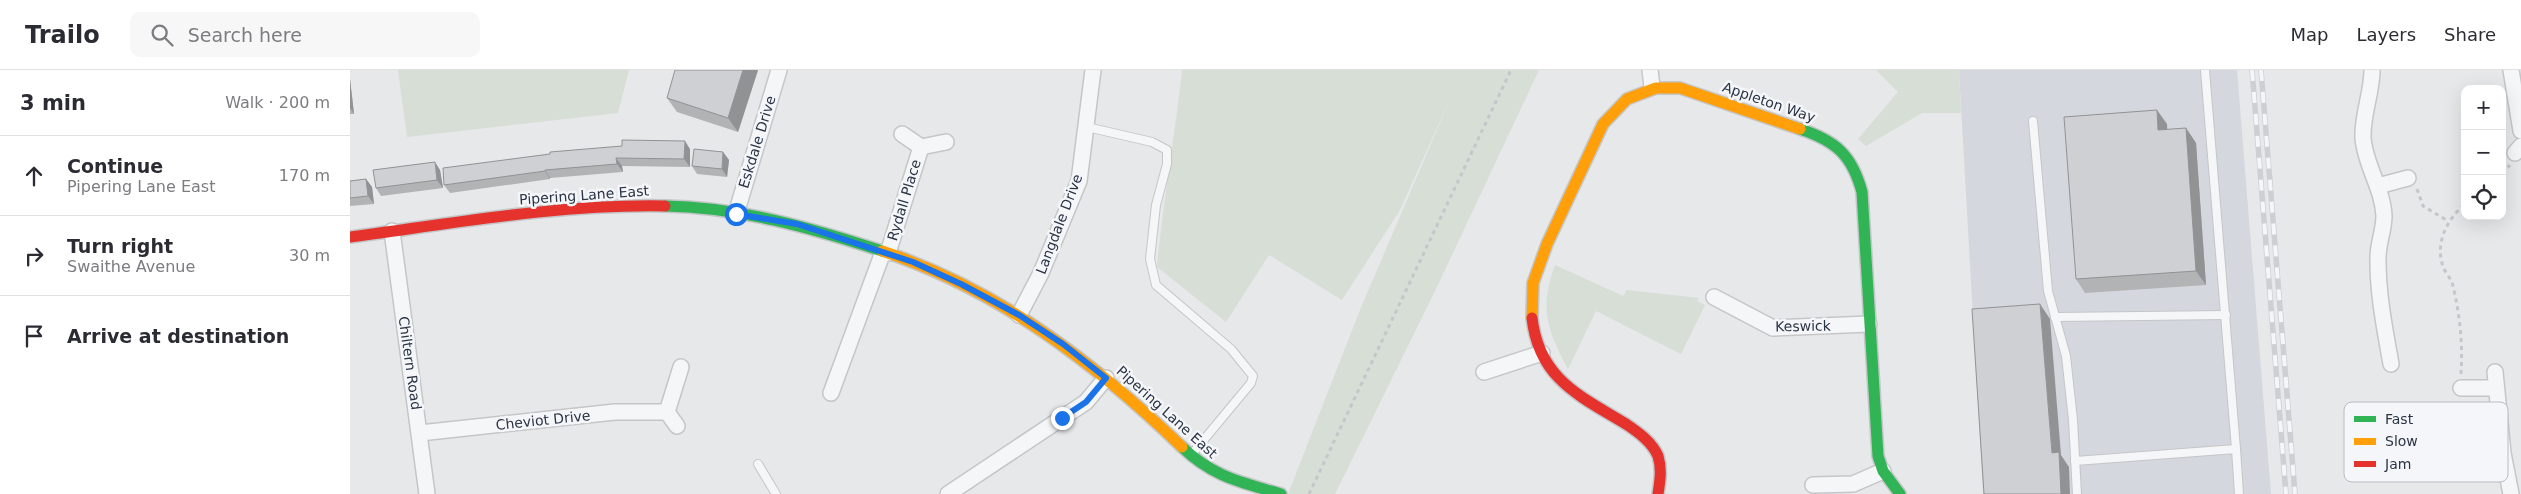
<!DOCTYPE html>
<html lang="en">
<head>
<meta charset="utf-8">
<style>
	:root { --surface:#fff; --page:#f7f7f7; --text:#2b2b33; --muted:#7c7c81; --line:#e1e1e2 }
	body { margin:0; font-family:"DejaVu Sans",sans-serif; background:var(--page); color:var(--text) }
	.controls { position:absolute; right:15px; top:15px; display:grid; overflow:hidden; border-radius:10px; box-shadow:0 5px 20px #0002 }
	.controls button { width:45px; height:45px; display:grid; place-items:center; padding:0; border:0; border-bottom:1px solid var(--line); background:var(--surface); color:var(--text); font:25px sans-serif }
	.stop { position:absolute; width:15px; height:15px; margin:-11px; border:4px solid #1a73e8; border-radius:50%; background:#fff }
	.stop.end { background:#1a73e8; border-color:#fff; box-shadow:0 1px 5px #0008 }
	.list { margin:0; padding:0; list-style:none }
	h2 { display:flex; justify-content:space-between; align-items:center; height:65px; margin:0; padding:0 20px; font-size:21px }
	h2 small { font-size:16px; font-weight:400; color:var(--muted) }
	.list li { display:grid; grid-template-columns:32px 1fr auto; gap:15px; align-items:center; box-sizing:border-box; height:80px; padding:0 20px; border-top:1px solid var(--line) }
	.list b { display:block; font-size:19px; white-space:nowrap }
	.list p { margin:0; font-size:16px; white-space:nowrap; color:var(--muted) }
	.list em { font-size:16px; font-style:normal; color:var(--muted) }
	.icon { flex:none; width:28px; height:28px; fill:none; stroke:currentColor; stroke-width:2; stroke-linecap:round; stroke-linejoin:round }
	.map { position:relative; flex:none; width:2171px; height:424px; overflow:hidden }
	header { display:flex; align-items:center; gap:30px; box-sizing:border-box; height:70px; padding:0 25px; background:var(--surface); border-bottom:1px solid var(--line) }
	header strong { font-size:24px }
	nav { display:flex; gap:28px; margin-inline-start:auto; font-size:18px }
	.search { width:350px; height:45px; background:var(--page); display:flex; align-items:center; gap:12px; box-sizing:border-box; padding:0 18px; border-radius:10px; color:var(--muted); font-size:19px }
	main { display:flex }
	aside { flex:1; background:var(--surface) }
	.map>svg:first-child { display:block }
	.built { fill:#d4d7dd }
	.green { fill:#d6ded6 }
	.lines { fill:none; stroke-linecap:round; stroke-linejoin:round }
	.lane-casing { stroke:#c4c6c8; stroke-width:10 }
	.street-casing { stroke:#c4c6c8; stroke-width:18 }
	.fast-casing { stroke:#c4c6c8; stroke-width:14 }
	.slow-casing { stroke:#c4c6c8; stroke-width:14 }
	.jam-casing { stroke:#c4c6c8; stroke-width:14 }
	.path { stroke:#c5c6ca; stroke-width:3; stroke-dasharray:4 4; stroke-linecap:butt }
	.lane { stroke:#f5f6f7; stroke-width:8 }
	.street { stroke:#f5f6f7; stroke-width:15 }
	.fast { stroke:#30b455; stroke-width:11 }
	.slow { stroke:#ff9f0a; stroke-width:11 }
	.jam { stroke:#e5322d; stroke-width:11 }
	.rail-casing { stroke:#cecfd2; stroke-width:5.5 }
	.rail { stroke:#f4f6f9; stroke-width:4; stroke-dasharray:11; stroke-linecap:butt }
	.wall { fill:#b1b3b5 }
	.shaded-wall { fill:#909294 }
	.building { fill:#ced0d3; stroke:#909294 }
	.route { stroke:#1a73e8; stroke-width:6 }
	.labels { text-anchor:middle; stroke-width:5; stroke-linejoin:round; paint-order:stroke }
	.street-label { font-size:14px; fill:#2b3445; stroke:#f4f6f9 }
	.key { fill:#f4f6f9; stroke:#b8bcc3; stroke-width:1 }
	.key-label { font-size:14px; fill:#2b3445 }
</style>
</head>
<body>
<header>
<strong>Trailo</strong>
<div class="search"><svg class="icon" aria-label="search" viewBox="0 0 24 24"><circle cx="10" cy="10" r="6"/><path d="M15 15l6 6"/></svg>Search here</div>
<nav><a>Map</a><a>Layers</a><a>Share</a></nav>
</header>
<main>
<aside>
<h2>3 min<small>Walk · 200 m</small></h2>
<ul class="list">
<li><svg class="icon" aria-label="ahead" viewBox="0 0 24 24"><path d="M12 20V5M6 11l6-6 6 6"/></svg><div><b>Continue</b><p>Pipering Lane East</p></div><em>170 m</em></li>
<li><svg class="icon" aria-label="right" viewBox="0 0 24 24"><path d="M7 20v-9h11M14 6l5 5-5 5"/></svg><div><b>Turn right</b><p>Swaithe Avenue</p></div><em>30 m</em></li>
<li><svg class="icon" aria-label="arrive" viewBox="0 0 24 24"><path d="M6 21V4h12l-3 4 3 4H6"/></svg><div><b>Arrive at destination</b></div></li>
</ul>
</aside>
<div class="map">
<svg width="2171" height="424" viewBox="0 0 2171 424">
	<rect width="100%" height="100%" fill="#e6e8ea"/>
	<!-- built -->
	<polygon class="built" points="1609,0 1887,0 1921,424 1633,424"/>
	<!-- green -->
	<g class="green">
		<polygon points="48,0 279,0 268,43 57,67"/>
		<path d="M 832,0 L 1189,0 L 1086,219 L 985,424 L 938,424 L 1010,240 L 1101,27 L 1050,140 L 992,230 L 919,185 L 876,252 L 807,197 C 813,131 825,66 832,0 Z"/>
		<polygon points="1526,0 1609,0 1611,43 1572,43 1516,76 1508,69 1548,22"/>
		<path d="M 1205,195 L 1273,226 L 1277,220 L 1349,228 L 1347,231 L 1355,235 L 1331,284 L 1246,241 L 1218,299 C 1197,259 1189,239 1205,195 Z"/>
	</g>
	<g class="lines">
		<defs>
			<g id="lane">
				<polyline points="1855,0 1886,379"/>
				<polyline points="1683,51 1698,221 1716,286 1723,350 1727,424"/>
				<polyline points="737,57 802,72 817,80 817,94 806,135 800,189 806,215 881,279 903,306 901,313 842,384"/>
				<polyline points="1705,247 1876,245"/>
				<polyline points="1725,391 1886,379 1889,424"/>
				<polyline points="408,394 426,424"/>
			</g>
			<g id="street">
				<polyline points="1300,0 1302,17"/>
				<path d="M 2022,0 C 2022,23 2012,45 2013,68 C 2015,95 2033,119 2034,146 C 2034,161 2027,176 2028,191 C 2028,226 2035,260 2041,294"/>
				<polyline points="2161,0 2171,61"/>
				<polyline points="552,64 571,77 596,72"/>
				<polyline points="2165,83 2171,76"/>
				<polyline points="2028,116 2058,108"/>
				<polyline points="386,144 429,0"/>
				<polyline points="42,161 77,424"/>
				<polyline points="538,183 571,77"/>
				<polyline points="1364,227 1423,258 1519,254"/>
				<polyline points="669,245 691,203 729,111 743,0"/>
				<polyline points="1134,302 1192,283"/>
				<polyline points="2145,302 2153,383 2161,424"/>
				<polyline points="2111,318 2146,318"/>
				<polyline points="481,323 533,182"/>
				<polyline points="327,356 317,342 331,297"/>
				<polyline points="70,363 265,342 317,342"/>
				<polyline points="1463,415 1503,414 1533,401"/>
				<polyline points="598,424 736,332 756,308"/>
			</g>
			<g id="fast">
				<path d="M 1450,59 C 1486,71 1502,85 1512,122 L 1528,386 L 1533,401 L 1550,424"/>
				<path d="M 315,136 C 388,137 462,158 532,181"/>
				<path d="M 832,377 C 863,407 891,412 931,424"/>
			</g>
			<g id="slow">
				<path d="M 532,181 C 648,219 745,293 832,377"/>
				<polyline points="1182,248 1183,213 1197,174 1253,54 1277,29 1306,18 1330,18 1450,59"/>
			</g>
			<g id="jam">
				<path d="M 0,167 C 105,153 209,134 315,136"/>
				<path d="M 1182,248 C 1189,309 1230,326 1276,354 C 1288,362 1302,372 1308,386 C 1312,399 1310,411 1308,424"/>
			</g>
		</defs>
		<!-- lane casing -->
		<use href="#lane" class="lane-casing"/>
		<!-- street casing -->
		<use href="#street" class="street-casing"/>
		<!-- fast casing -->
		<use href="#fast" class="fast-casing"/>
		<!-- slow casing -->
		<use href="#slow" class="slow-casing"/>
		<!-- jam casing -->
		<use href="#jam" class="jam-casing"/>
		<!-- path -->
		<g class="path">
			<polyline points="2152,103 2160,95"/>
			<polyline points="2067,119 2073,136 2098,151"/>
			<path d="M 2111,304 C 2113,274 2110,246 2103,216 C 2102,210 2097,205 2094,199 C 2084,175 2096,150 2115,134"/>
			<polyline points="959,424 1161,0"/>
		</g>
		<!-- lane -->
		<use href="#lane" class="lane"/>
		<!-- street -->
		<use href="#street" class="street"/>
		<!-- fast -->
		<use href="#fast" class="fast"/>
		<!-- slow -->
		<use href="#slow" class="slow"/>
		<!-- jam -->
		<use href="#jam" class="jam"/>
		<defs>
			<g id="rail">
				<polyline points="1902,0 1936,424"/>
				<polyline points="1911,0 1945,424"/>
			</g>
		</defs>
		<!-- rail casing -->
		<use href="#rail" class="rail-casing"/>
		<!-- rail -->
		<use href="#rail" class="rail"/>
	</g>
	<!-- wall -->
	<g class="wall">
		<polygon points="408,0 388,62 327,42 317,28"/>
		<polygon points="0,9 4,44 0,44"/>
		<polygon points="1817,54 1817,60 1836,58 1846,73 1856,215 1735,223 1726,209"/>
		<polygon points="272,76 340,79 340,97 272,96 273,102 200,108 200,109 100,123 94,115"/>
		<polygon points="373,82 379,90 377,107 347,104 342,96"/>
		<polygon points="90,100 93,118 31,126 26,118"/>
		<polygon points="16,109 22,117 24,134 0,136 0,111"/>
	</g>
	<!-- shaded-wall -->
	<g class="shaded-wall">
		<polygon points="393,0 408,0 388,62 378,48"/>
		<polygon points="0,9 4,44 0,38"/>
		<polygon points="1807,40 1817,54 1818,74 1808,60"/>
		<polygon points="1836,58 1846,73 1856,215 1846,201"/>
		<polygon points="335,71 340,79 340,97 334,89"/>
		<polygon points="373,82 379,90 377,107 372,99"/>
		<polygon points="266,88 272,96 273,102 267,94"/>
		<polygon points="85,92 90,100 93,118 87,110"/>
		<polygon points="195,100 200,108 200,109 195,101"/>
		<polygon points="16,109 22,117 24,134 18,126"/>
		<polygon points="1690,234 1700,249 1711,385 1719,397 1720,424 1711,424 1702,383"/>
	</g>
	<!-- building -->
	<g class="building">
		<polygon points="325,0 393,0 378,48 317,28"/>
		<polygon points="1807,40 1808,60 1836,58 1846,201 1726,209 1714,47"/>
		<polygon points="272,70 335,71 334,89 266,88 267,94 195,100 195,101 94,115 93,98 200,84 200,82 272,76"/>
		<polygon points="344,79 373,82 372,99 342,96"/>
		<polygon points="85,92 87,110 26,118 23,100"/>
		<polygon points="16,109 18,126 0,128 0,111"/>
		<polygon points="1690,234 1702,383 1709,382 1711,424 1634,424 1622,239"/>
	</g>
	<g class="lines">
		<!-- route -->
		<polyline class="route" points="386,144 447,154 563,192 611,214 669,245 713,274 756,308 736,332 712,348"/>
	</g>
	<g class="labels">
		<!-- street labels -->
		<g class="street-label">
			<text transform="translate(1419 32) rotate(19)" y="5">Appleton Way</text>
			<text transform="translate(407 72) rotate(-73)" y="5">Eskdale Drive</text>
			<text transform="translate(234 125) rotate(-4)" y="5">Pipering Lane East</text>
			<text transform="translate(554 130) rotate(-73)" y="5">Rydall Place</text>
			<text transform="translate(709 154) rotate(-69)" y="5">Langdale Drive</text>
			<text transform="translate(1453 256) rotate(-1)" y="5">Keswick</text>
			<text transform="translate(60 293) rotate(82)" y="5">Chiltern Road</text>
			<text transform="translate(817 342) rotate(42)" y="5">Pipering Lane East</text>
			<text transform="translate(193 350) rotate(-6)" y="5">Cheviot Drive</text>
		</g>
	</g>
	<!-- legend -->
	<rect x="1994" y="332" width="164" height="80" rx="8" class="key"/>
	<rect x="2004" y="346" width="22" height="6" fill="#30b455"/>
	<rect x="2004" y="368" width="22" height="7" fill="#ff9f0a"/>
	<rect x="2004" y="391" width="22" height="6" fill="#e5322d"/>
	<g class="key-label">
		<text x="2035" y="354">Fast</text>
		<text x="2035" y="376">Slow</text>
		<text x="2035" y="399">Jam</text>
	</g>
</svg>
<div class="controls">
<button>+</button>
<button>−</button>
<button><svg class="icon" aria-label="locate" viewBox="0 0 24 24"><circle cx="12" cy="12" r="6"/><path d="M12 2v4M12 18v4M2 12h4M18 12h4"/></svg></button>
</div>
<div class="stop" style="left:386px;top:144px"></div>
<div class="stop end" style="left:712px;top:348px"></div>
</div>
</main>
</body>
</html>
